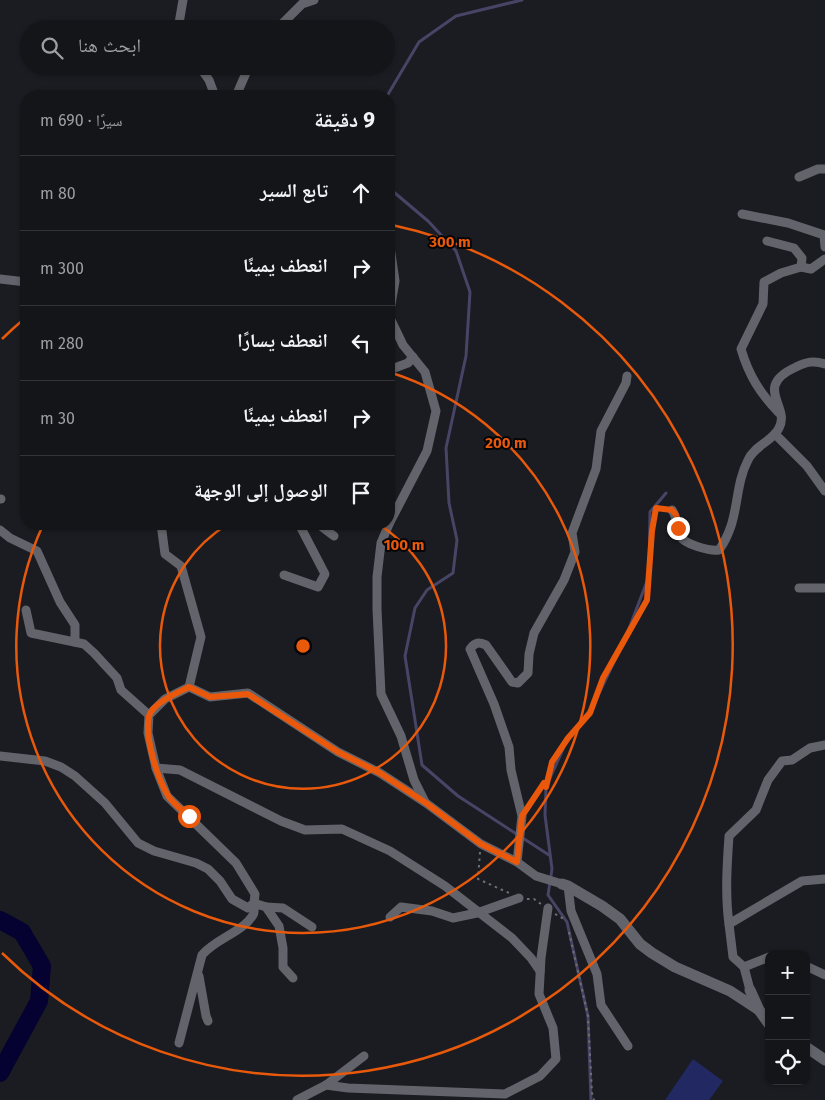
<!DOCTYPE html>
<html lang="ar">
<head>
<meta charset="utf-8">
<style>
	:root { --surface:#141519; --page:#212226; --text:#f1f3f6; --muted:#9d9fa2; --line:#333438 }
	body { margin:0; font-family:"Fira Sans","Noto Naskh Arabic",sans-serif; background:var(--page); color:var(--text); direction:rtl }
	.controls { position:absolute; right:15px; bottom:15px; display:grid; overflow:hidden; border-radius:10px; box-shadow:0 1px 4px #0004 }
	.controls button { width:45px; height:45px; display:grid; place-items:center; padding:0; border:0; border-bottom:1px solid var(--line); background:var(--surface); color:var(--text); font:25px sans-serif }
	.stop { position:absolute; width:15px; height:15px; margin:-11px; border:4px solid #ea580c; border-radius:50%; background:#fff }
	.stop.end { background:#ea580c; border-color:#fff; box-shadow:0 1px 5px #0008 }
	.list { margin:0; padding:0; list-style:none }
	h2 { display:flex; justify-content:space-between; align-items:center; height:65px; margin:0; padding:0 20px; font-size:21px }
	h2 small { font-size:16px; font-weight:400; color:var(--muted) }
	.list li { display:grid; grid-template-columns:32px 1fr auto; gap:15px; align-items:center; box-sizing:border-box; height:75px; padding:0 20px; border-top:1px solid var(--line) }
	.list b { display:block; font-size:19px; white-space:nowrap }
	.list em { font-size:16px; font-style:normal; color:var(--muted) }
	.icon { flex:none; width:28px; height:28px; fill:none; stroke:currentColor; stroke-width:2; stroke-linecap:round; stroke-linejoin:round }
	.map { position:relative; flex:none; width:825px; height:1100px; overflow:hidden; direction:ltr }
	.search { position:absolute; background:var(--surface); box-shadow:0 1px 4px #0004; left:20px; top:20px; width:375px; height:55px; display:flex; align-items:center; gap:12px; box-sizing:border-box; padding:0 18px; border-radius:28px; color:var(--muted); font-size:19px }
	.panel { position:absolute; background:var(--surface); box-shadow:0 1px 4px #0004; left:20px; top:90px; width:375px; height:440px; border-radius:20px; direction:rtl }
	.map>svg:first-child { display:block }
	.garden { fill:#222861 }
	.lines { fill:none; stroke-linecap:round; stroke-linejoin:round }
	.stream { stroke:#474466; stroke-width:3 }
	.river { stroke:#050130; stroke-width:18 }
	.path { stroke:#6d6f73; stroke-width:2; stroke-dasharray:2.5 4; stroke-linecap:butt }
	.minor { stroke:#63646b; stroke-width:9 }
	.tertiary { stroke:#63646b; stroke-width:11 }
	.route { stroke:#ea580c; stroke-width:6 }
	.ring { fill:none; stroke:#e8590c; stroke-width:2.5 }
	.centre { fill:#e8590c; stroke:#060608; stroke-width:2.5 }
	.ring-label { font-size:15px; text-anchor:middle; font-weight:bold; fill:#e8590c; stroke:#060608; stroke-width:4; stroke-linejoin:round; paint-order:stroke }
</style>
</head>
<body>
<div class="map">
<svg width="825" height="1100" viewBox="0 0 825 1100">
	<rect width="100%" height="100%" fill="#1a1c21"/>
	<!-- garden -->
	<polygon class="garden" points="693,1059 723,1081 709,1100 665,1100"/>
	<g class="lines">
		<!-- stream -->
		<g class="stream">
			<polyline points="387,96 419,42 456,16 522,0"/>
			<polyline points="389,188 428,221 456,251 470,292 466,356 446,448 449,503 457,540 453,573 427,590 415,608 405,656 422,765 458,796 549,855"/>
			<polyline points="591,1100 588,1016 567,922 548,895 552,869 545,815 546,787 568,738 593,706 625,639 649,576 650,512 666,493"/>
		</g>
		<!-- river -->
		<polyline class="river" points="0,920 22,932 42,966 39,1001 0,1073"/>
		<!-- path -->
		<g class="path">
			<polyline points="528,806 544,783 546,787 553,762 568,738 590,713 603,678 647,600 652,531 656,508 664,509"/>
			<polyline points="480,852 478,879 509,893"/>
			<polyline points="527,899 534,899 541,904"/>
			<polyline points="555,914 564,919"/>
			<polyline points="569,932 588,1016 592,1093 594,1100"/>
		</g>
		<!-- minor -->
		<g class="minor">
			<polyline points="178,29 183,0"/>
			<polyline points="277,29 302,4 314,0"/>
			<polyline points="199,66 209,80 215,96"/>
			<polyline points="236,96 249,66"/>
			<polyline points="799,177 818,169 825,169"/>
			<polyline points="742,214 788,223 824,235 825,247"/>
			<polyline points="389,240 395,281 389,316 403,345 425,372 436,411 427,451 389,524"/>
			<polyline points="767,241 794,248 802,258 801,267 811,269 825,259"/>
			<polyline points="0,279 26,282"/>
			<polyline points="389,370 408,363 413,357"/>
			<path d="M 779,413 C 760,393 749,376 741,349 L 763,304 L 764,282 L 781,273 L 801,267"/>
			<polyline points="775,434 807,466 825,491"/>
			<polyline points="0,499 1,499"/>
			<path d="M 672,510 C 678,518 676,527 680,536 C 685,545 710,551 719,550 C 724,543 728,535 731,526 C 738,505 737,481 748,460 C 754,446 773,441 779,428 C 791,406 752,387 796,367 C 806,362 814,360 825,364"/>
			<polyline points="161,524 165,554 181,566 201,637 189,687"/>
			<polyline points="318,524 334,536"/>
			<polyline points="389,524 381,543 377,577 377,609 381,694 401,736 414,780 425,802"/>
			<polyline points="0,530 10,538 37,551 60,602 75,625 75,642"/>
			<polyline points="284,575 318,587 325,574 299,524"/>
			<polyline points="799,588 825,588"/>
			<polyline points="26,610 31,633 84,644 94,653 117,678 121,690 149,715"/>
			<path d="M 825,745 L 810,748 L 792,760 L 782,761 L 768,780 L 756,810 L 729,836 C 727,865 725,895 729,924 L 802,881 L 825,879"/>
			<polyline points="0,756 45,761 61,767 75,776 105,803 138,843 154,851 196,863 208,869 220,881 232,899 248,908 254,903 255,894 236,863 167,796 156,768 148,733 149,715 165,699 189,687 210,697 248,693 338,752 380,773 426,803 481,844 517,862 536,876 562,884"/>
			<polyline points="156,768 180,770 281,821 305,830 342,829 390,851 445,886 512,938 531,958 540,971"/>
			<path d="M 517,862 L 522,816 L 511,770 L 509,747 L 494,704 L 470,649 C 475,642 479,642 486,645 L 512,682 L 518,683 L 528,673 L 529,654 L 534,633 L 564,580 L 575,552 L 572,533 L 596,469 L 601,431 L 626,383 L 627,376"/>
			<polyline points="568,886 571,911 597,974 601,1005 628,1046"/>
			<polyline points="266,907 283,908 312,927"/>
			<polyline points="390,917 401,907 432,911 453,918 477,913 519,898"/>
			<polyline points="729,924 733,957 744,967"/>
			<polyline points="806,966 825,975"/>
			<polyline points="199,976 206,1016 208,1021"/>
			<polyline points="750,990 744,967 769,957"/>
			<path d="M 179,1043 L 202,955 C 215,939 243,932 253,915 C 255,912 254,907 254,903 L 266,907 L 279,926 L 283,948 L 283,967 L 293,978"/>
			<polyline points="326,1085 364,1056"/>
			<polyline points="297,1100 326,1085 348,1088 505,1094 540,1076 556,1059 553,1028 539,994 541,958 548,908"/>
		</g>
		<!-- tertiary -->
		<g class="tertiary">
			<polyline points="562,884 568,886 602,906 620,919 640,944 652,953 675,967 730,991 759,1010"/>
			<polyline points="750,990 759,1010 769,1024"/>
			<polyline points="806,1047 825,1060"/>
		</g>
	</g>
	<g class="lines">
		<!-- route -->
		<path class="route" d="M 189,816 C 181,809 172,803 167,794 C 157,777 144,735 149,716 C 153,703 177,693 189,687 L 210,697 L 248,694 L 338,752 L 380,773 L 426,803 L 481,844 L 517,862 L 522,816 L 544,783 L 546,787 L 552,762 L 568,738 L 590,713 L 603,678 L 647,600 L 652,531 L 656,508 L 672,510 L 676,515 L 678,528"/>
	</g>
	<!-- distance rings -->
	<g class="ring">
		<path d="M378 524A143 143 0 1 1 228 524"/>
		<path d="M389 372A287 287 0 1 1 43 525"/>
		<path d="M2 339A430 430 0 0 1 24 319M392 225A430 430 0 1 1 2 953"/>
	</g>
	<circle cx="303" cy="646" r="8" class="centre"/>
	<g class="ring-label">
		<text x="450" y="247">300 m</text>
		<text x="506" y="448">200 m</text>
		<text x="404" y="550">100 m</text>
	</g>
</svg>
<div class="controls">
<button>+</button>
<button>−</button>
<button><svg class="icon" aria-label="locate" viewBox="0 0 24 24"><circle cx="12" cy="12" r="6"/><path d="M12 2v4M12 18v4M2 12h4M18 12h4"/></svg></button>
</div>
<div class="stop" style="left:189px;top:816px"></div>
<div class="stop end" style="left:678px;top:528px"></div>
<div class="search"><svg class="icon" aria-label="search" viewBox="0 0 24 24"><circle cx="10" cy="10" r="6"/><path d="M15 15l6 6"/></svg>ابحث هنا</div>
<section class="panel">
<h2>9 دقيقة<small>سيرًا · 690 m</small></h2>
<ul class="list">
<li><svg class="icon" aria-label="ahead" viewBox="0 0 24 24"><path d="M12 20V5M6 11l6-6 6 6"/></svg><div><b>تابع السير</b></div><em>80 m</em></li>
<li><svg class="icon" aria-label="right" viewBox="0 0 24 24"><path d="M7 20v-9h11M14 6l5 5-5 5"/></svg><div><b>انعطف يمينًا</b></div><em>300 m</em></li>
<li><svg class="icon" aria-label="left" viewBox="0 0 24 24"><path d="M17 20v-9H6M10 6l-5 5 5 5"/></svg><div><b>انعطف يسارًا</b></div><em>280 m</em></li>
<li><svg class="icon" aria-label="right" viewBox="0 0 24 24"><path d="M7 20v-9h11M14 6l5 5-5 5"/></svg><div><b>انعطف يمينًا</b></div><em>30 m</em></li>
<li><svg class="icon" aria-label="arrive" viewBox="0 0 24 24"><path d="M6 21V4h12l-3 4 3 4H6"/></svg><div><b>الوصول إلى الوجهة</b></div></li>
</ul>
</section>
</div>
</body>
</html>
